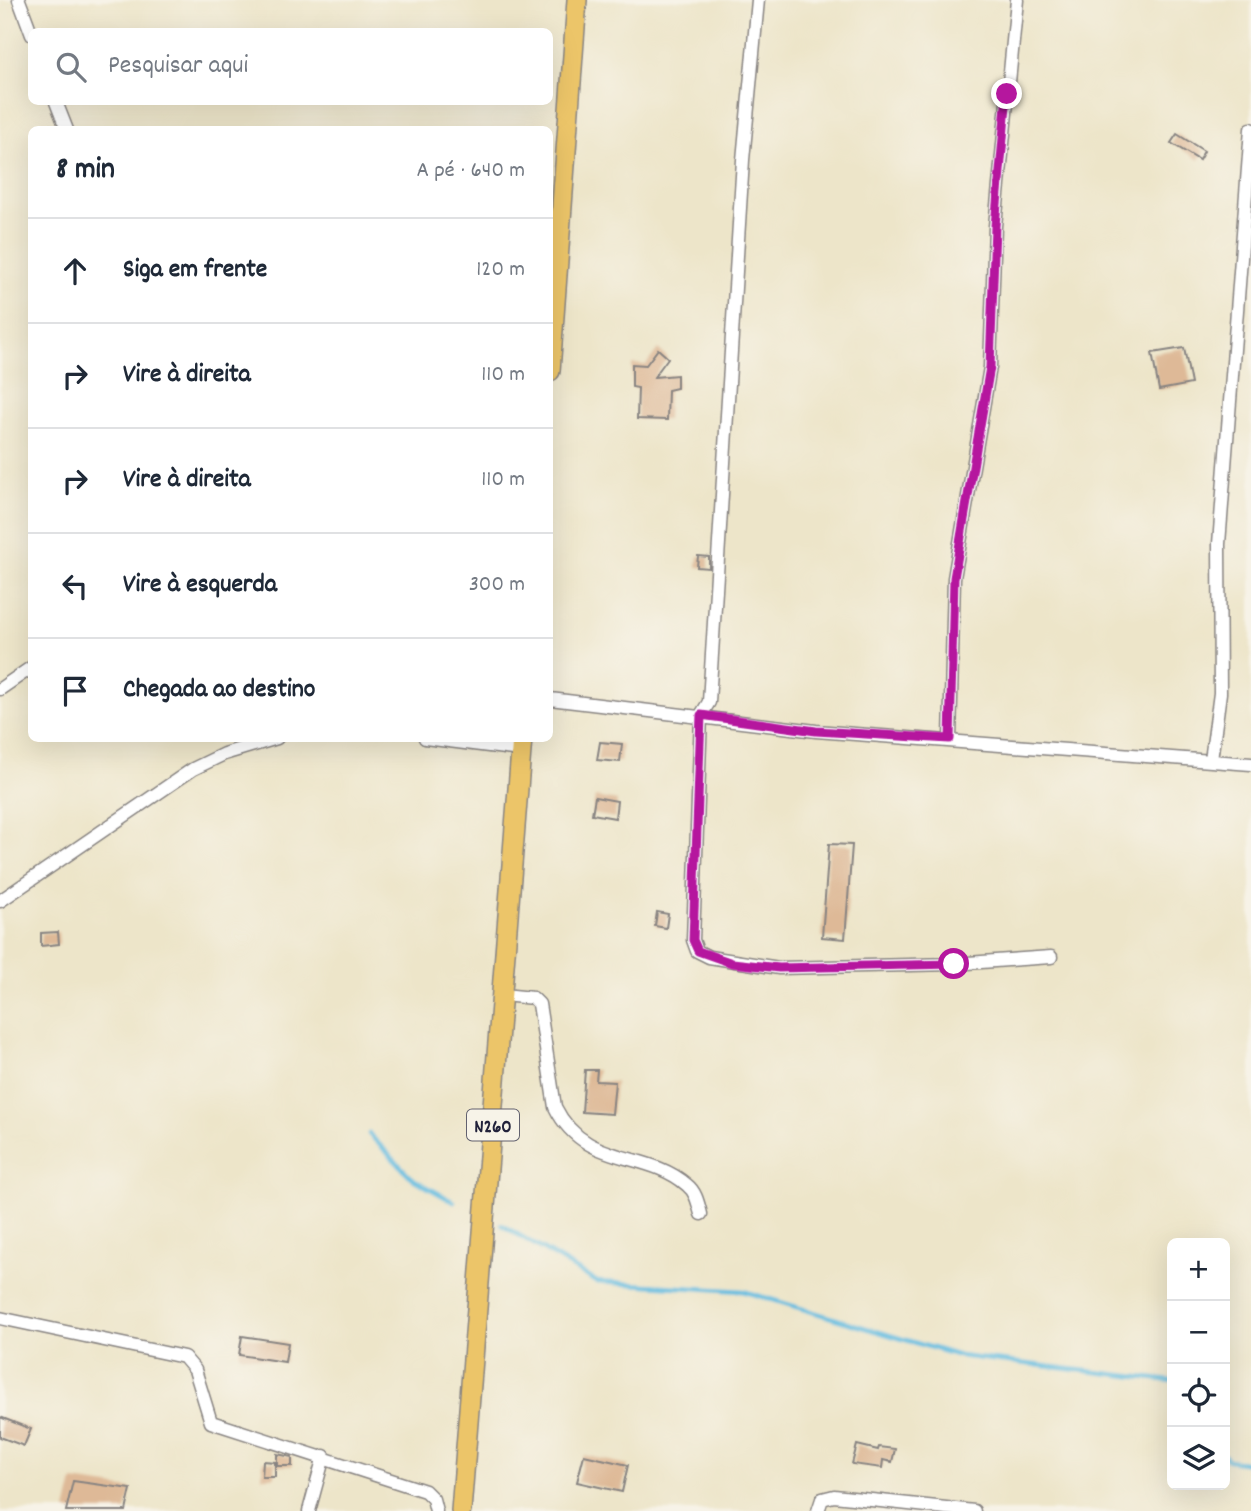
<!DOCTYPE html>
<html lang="pt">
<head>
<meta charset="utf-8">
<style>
	:root { --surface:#fff; --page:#f6f6f7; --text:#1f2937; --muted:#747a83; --line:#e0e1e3 }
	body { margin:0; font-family:Dekko,sans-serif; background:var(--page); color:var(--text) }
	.controls { position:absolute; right:21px; bottom:21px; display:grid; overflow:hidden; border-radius:10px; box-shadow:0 7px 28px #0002 }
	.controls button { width:63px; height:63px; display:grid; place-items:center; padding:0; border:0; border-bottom:2px solid var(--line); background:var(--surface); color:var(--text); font:35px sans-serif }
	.stop { position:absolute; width:21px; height:21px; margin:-16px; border:5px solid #b5179e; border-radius:50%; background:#fff }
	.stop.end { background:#b5179e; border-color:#fff; box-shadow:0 2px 7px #0008 }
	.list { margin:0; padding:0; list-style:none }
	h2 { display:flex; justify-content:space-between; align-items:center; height:91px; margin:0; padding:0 28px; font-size:30px }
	h2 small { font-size:23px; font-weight:400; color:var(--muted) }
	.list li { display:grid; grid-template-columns:46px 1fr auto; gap:21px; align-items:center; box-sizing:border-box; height:105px; padding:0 28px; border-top:2px solid var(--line) }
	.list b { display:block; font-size:26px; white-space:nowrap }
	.list em { font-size:23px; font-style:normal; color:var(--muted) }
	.icon { flex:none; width:38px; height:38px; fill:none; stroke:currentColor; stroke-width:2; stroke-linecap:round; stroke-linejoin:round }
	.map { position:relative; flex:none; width:1251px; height:1511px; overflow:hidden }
	.search { position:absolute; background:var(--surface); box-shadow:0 7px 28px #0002; left:28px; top:28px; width:525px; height:77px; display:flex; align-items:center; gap:18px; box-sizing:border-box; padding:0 24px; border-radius:10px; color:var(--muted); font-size:26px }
	.panel { position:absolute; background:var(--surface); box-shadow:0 7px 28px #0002; left:28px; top:126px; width:525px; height:616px; border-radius:10px }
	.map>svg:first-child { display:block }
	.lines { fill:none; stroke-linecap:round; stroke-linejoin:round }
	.stream { stroke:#62bce0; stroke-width:4.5 }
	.building { fill:#deb997 }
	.minor-casing { stroke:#888482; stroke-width:15 }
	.primary-casing { stroke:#888482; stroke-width:22 }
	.minor { stroke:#fff; stroke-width:12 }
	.primary { stroke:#ecc569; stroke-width:19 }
	.route { stroke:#b5179e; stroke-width:9 }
	.labels { text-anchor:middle; stroke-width:6; stroke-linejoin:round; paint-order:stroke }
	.shield { fill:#f7f3e8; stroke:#62616f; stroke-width:2 }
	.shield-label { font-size:19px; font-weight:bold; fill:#22223b }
</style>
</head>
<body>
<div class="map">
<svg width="1251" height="1511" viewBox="0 0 1251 1511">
	<rect width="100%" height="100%" fill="#f7f3e8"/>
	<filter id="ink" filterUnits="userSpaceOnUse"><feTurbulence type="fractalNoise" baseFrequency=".0143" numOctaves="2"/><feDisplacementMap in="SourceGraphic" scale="14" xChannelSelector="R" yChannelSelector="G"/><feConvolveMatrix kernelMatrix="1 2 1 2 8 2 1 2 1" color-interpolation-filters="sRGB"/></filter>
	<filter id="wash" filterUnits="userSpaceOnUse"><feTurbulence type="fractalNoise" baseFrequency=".00686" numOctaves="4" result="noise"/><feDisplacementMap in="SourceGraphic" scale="28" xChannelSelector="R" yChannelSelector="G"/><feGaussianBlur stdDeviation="1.57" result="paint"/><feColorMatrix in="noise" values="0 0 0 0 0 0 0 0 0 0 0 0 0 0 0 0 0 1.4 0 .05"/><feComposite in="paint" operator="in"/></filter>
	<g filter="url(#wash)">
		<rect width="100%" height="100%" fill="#ede5c9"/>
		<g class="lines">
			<!-- stream -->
			<g class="stream">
				<polyline points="369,1134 413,1179 454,1202"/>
				<polyline points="502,1225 597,1282 743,1291 959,1356 1172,1381"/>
				<polyline points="1225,1456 1228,1460 1251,1463"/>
			</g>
		</g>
		<g id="blocks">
			<!-- building -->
			<g class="building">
				<polygon points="1177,134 1204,151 1199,160 1171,143"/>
				<polygon points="1184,348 1191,384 1159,390 1152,353"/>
				<polygon points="658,349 668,358 654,377 677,375 677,388 668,390 667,420 637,419 638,388 632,387 632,364 646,365"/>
				<polygon points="698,556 709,557 709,568 697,567"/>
				<polygon points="600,742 622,744 620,762 597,760"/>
				<polygon points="595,797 617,801 615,818 592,814"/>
				<polygon points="829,844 852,845 845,939 822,937"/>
				<polygon points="657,912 668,914 666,928 655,926"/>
				<polygon points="58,932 59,944 41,946 41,933"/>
				<polygon points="585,1070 597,1070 596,1081 615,1082 612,1114 582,1112"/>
				<polygon points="242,1336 288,1343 285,1362 239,1355"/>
				<polygon points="0,1417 31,1429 24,1446 0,1437"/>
				<polygon points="857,1445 878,1450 879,1447 895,1449 892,1462 883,1460 882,1468 852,1464"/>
				<polygon points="277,1454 292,1457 292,1466 277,1466"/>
				<polygon points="584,1455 628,1465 622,1492 577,1482"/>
				<polygon points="263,1461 275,1462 275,1477 262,1477"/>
				<polygon points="73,1481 131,1489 126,1511 66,1511"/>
			</g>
		</g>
	</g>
	<g filter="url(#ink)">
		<use href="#blocks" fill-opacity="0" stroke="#888482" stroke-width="2"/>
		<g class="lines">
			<defs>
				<g id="minor">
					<polyline points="19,0 32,35"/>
					<polyline points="758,0 743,160 709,702 701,715 693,940 697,951 709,957 779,968 954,964 1051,957"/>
					<polyline points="56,102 67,130"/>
					<polyline points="0,689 32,667"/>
					<polyline points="550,699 816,731 1251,764"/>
					<polyline points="425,738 521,750"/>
					<polyline points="950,739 954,578 990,367 995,226 1017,0"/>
					<polyline points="1211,760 1220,693 1219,544 1251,129"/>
					<polyline points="0,901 193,769 224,754 277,738"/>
					<path d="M 503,995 L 533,998 L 539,1004 L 555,1107 C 585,1168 646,1149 687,1185 C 696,1192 698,1203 701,1214"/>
					<polyline points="0,1318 184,1357 195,1370 211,1422 425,1491 433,1499 436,1511"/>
					<polyline points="309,1511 324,1456"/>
					<polyline points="818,1511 822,1499 834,1496 974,1511"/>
				</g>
				<g id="primary">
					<polyline points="550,371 577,0"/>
					<polyline points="461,1511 522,738"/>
				</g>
			</defs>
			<!-- minor casing -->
			<use href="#minor" class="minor-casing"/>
			<!-- primary casing -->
			<use href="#primary" class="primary-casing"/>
			<!-- minor -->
			<use href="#minor" class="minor"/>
			<!-- primary -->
			<use href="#primary" class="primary"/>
		</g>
	</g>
	<g class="lines" filter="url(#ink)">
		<!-- route -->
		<polyline class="route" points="954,964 779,968 732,963 698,951 693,940 701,715 816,731 950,739 954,578 990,367 995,226 1007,94"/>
	</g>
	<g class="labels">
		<!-- shield labels -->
		<rect class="shield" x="467" y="1109.5" width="52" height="31" rx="5"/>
		<g class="shield-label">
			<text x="493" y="1132">N260</text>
		</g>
	</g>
</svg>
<div class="controls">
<button>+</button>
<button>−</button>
<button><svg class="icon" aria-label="locate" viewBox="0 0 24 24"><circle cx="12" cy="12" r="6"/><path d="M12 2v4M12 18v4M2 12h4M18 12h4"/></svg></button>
<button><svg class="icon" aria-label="layers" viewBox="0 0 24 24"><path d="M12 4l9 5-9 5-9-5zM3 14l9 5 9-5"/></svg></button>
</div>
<div class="stop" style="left:954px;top:964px"></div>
<div class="stop end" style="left:1007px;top:94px"></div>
<div class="search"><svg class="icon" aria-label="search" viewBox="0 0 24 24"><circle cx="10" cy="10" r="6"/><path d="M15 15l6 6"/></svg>Pesquisar aqui</div>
<section class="panel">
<h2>8 min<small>A pé · 640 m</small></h2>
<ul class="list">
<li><svg class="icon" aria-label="ahead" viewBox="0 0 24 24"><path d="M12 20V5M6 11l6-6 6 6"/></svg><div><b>Siga em frente</b></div><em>120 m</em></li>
<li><svg class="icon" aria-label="right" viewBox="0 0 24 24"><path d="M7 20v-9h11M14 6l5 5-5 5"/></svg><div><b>Vire à direita</b></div><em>110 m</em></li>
<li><svg class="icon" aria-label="right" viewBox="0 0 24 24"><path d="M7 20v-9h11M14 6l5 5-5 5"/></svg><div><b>Vire à direita</b></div><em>110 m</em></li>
<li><svg class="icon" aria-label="left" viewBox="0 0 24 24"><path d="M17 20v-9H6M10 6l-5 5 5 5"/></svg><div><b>Vire à esquerda</b></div><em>300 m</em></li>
<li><svg class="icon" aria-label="arrive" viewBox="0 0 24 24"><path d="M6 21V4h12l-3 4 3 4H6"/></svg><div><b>Chegada ao destino</b></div></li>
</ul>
</section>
</div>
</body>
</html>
